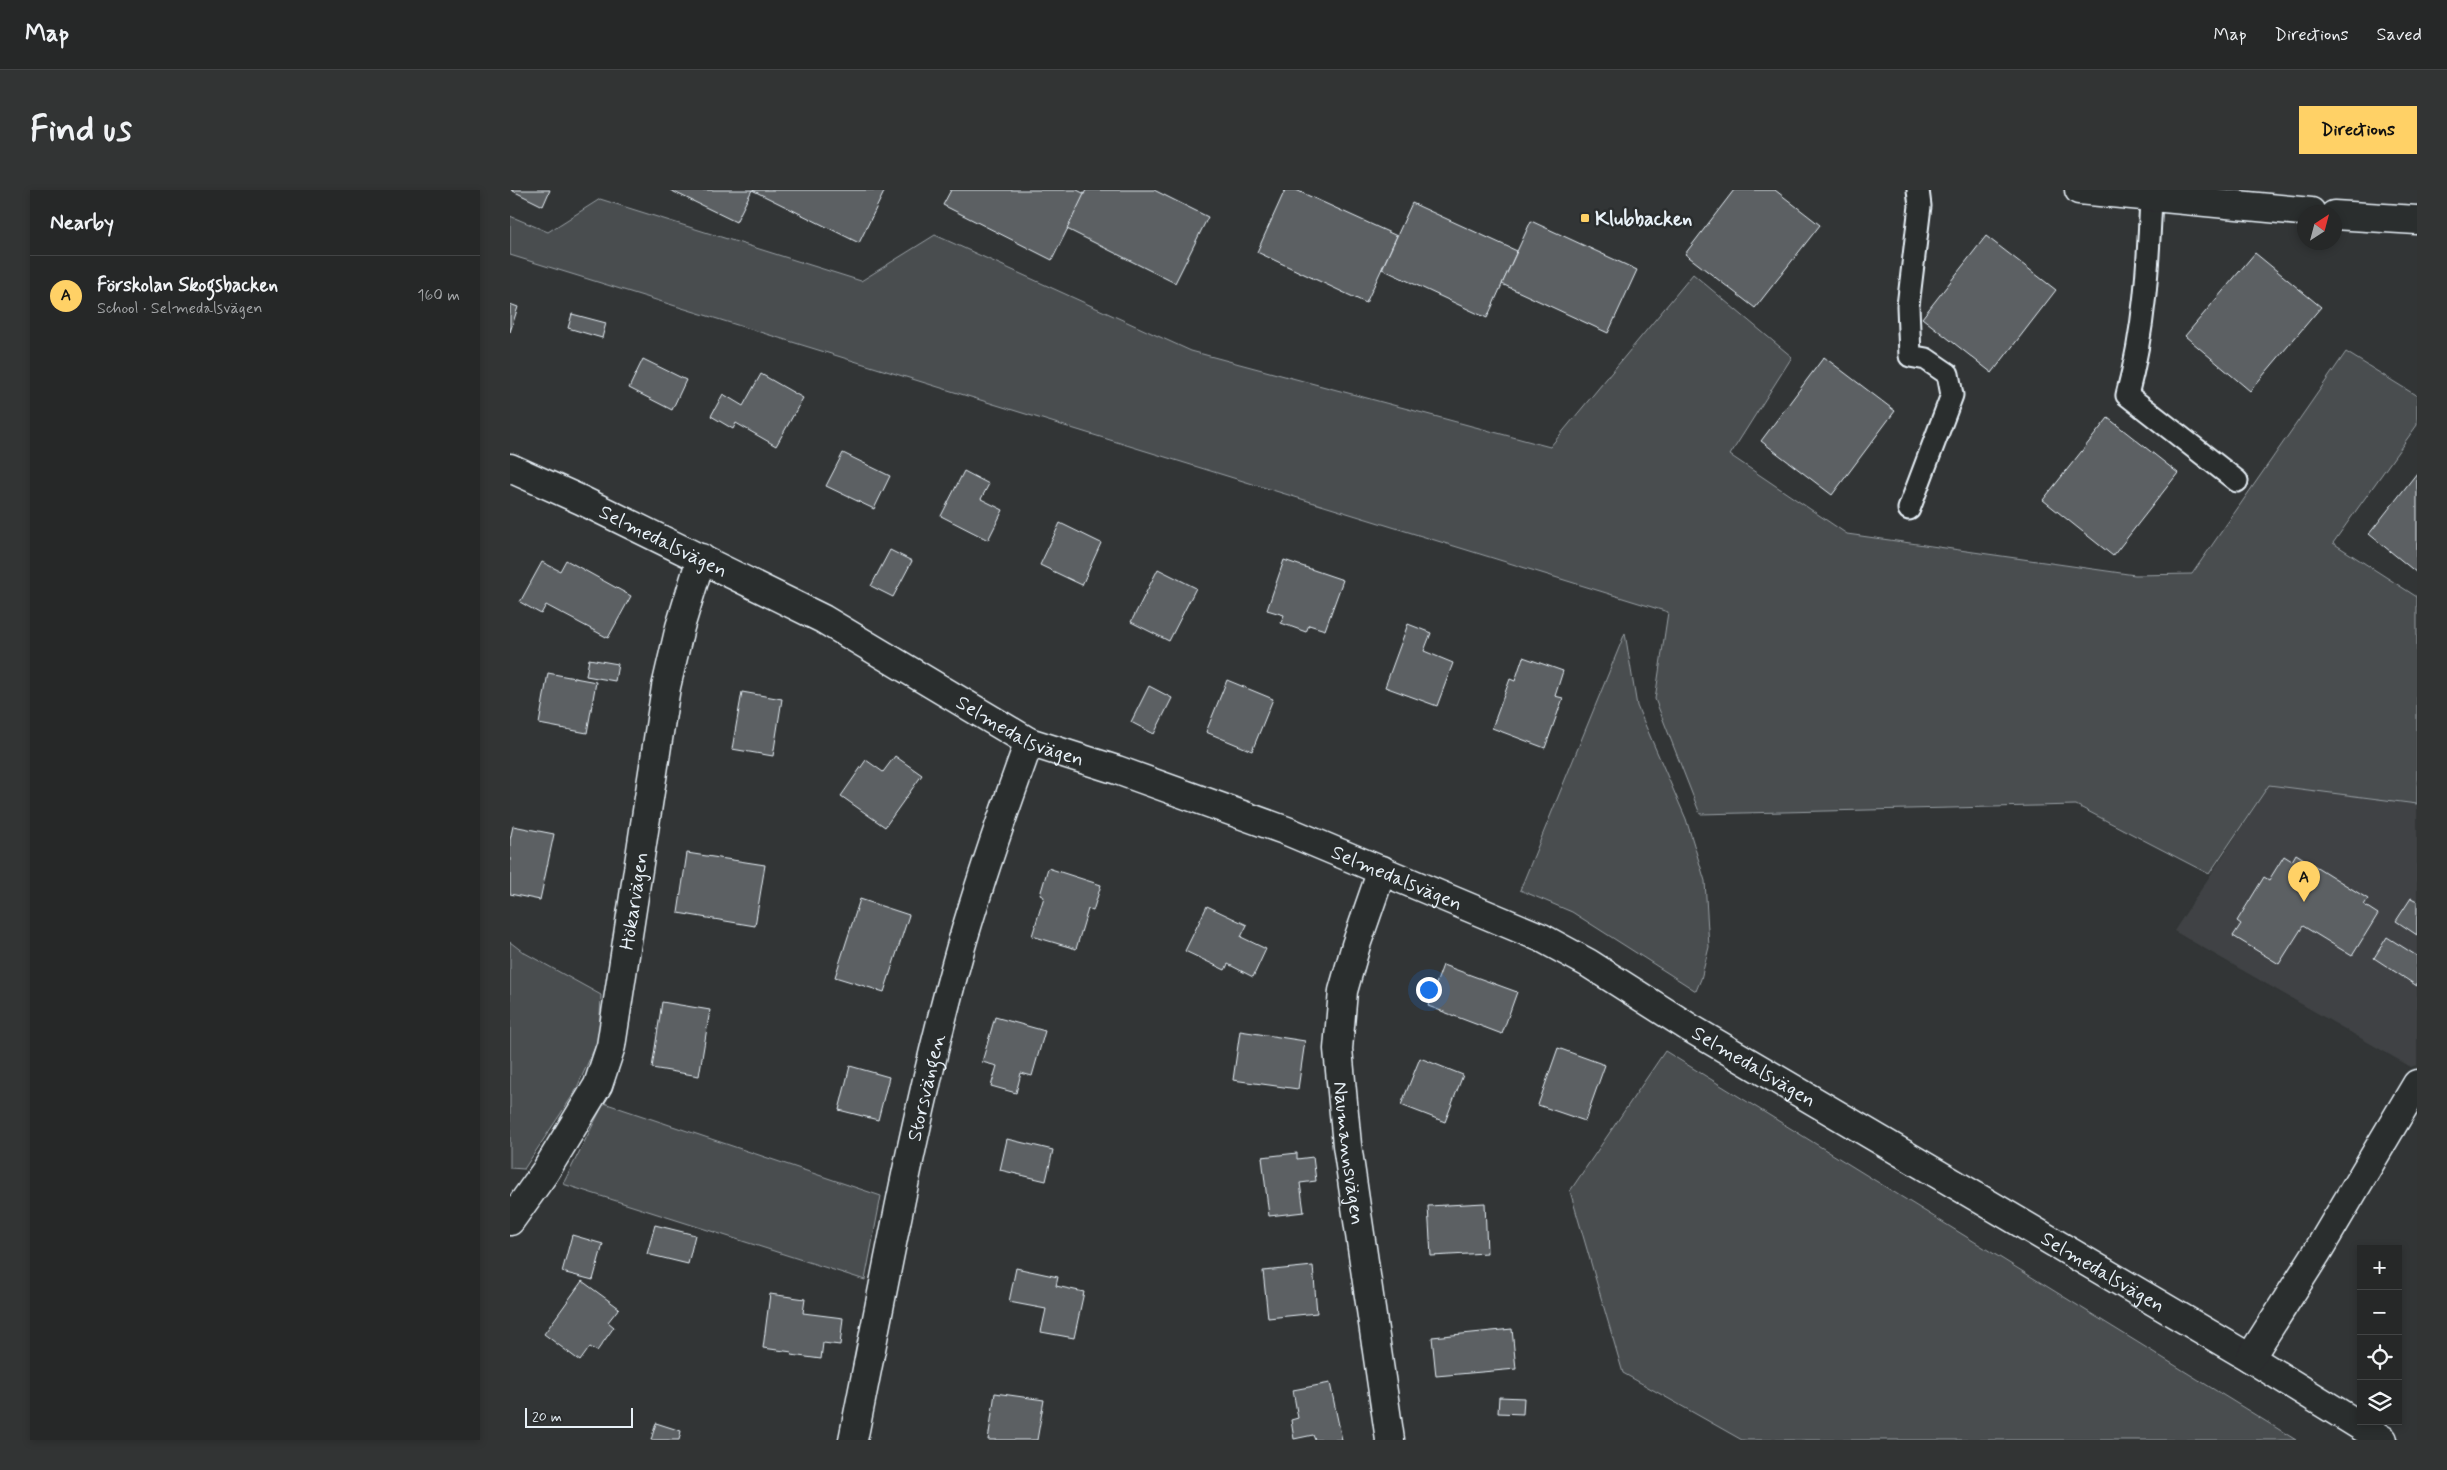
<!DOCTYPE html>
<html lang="en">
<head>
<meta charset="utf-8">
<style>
	:root { --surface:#262828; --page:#323434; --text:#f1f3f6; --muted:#a4a6a8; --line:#424445; --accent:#ffd166 }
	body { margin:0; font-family:Mynerve,sans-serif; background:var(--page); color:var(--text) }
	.controls { position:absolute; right:15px; bottom:15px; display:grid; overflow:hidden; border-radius:0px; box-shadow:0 2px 8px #0003 }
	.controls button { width:45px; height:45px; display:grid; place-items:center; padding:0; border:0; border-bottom:1px solid var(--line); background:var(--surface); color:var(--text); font:25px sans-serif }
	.compass { position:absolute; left:1787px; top:15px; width:45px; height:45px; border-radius:50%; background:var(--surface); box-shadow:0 2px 8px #0003; rotate:36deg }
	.scale { position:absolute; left:15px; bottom:12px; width:108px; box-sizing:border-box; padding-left:5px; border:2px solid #e8f1f8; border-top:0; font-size:14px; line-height:18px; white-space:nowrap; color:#e8f1f8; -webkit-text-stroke:4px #2a2d2e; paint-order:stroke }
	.you { position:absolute; left:918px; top:799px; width:18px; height:18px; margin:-12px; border:4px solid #fff; border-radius:50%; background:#1a73e8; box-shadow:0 0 0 8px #1a73e833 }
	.badge { display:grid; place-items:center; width:32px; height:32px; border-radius:50%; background:var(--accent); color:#111; font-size:16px; font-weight:700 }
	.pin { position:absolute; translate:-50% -41px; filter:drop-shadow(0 1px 2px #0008) }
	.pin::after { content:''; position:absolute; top:26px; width:18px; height:15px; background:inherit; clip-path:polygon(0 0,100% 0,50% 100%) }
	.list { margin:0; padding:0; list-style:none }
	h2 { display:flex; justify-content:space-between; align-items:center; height:65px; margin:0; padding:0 20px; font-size:21px }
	h2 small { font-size:16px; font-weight:400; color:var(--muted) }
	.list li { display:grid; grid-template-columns:32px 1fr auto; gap:15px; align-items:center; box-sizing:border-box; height:80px; padding:0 20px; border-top:1px solid var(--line) }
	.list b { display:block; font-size:19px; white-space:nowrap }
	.list p { margin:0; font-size:16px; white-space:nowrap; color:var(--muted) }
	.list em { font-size:16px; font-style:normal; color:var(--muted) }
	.icon { flex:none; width:28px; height:28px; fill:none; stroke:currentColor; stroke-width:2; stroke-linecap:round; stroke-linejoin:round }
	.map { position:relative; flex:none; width:1907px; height:1250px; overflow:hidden; border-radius:0px }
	header { display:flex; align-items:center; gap:30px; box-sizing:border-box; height:70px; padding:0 25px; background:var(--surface); border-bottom:1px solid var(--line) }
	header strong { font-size:24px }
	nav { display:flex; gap:28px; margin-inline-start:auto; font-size:18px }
	.intro { display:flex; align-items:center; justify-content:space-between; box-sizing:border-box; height:120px; padding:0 30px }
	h1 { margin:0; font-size:35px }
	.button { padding:12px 22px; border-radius:0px; background:var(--accent); color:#111; font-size:18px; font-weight:700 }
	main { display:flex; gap:30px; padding:0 30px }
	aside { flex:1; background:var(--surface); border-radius:0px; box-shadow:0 2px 8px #0003 }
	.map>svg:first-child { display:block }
	.built { fill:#3f4244 }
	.green { fill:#494d4f; stroke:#989fa4 }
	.building { fill:#5c6063; stroke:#e8f1f8 }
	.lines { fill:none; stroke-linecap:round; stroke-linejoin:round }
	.lane-casing { stroke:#e8f1f8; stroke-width:25 }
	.street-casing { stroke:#e8f1f8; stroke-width:31 }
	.lane { stroke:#2a2d2e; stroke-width:21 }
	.street { stroke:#2a2d2e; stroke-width:28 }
	.poi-dot { fill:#ffd166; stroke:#2a2d2e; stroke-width:2 }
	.labels { text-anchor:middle; stroke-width:5; stroke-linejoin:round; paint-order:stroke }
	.poi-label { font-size:20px; font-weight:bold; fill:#e8f1f8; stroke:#2a2d2e; text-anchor:start }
	.street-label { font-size:20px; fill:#e8f1f8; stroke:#2a2d2e }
</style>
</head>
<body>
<header>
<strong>Map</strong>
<nav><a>Map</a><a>Directions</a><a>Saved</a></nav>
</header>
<div class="intro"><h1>Find us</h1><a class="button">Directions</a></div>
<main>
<aside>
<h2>Nearby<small></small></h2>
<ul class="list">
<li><span class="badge">A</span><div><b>Förskolan Skogsbacken</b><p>School · Selmedalsvägen</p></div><em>160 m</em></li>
</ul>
</aside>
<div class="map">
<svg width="1907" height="1250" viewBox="0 0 1907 1250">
	<rect width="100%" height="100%" fill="#323536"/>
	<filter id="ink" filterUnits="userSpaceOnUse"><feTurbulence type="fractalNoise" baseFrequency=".02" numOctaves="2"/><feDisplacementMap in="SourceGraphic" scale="10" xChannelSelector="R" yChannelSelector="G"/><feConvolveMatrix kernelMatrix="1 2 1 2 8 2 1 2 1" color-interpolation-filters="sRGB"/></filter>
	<g filter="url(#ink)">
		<!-- built -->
		<polygon class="built" points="1759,595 1907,614 1907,875 1901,877 1664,741"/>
		<!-- green -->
		<g class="green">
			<polygon points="90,9 351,91 425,45 681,161 1040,257 1183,84 1282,167 1220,265 1337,344 1625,385 1682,384 1836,162 1907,206 1907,235 1823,353 1907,407 1907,614 1759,595 1699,684 1566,615 1190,624 1145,509 1158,422 0,65 0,26 38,42"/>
			<polygon points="1115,443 1127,516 1176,629 1195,691 1199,757 1191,789 1186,801 1062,722 1010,700"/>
			<polygon points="0,752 13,762 91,805 89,848 65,902 14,979 0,978"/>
			<polygon points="1155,861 1786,1250 1232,1250 1113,1183 1060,1001"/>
			<polygon points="94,913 371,1006 355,1090 53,994"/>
		</g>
		<!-- building -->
		<g class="building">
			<polygon points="1,0 40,0 33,16"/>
			<polygon points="160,0 242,0 226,32"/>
			<polygon points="242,0 375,0 349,53"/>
			<polygon points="441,0 567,0 575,4 542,70 433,15"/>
			<polygon points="576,0 644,0 698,27 665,93 557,39"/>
			<polygon points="775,0 786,0 887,46 856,113 747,62"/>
			<polygon points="1224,0 1265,0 1310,35 1245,118 1175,64"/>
			<polygon points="902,13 1007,61 977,128 872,79"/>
			<polygon points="1021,31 1127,80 1098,143 992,94"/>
			<polygon points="1476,46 1546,100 1482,183 1412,128"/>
			<polygon points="1745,63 1811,117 1740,201 1675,146"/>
			<polygon points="0,114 8,117 0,142"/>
			<polygon points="62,124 96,133 92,148 58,138"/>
			<polygon points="1314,167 1385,221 1322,305 1251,251"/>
			<polygon points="133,169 176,190 162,220 119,198"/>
			<polygon points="251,184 293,208 266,256 226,233 223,239 201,226 213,204 233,216"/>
			<polygon points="1598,228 1668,283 1603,366 1533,310"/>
			<polygon points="333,263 380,286 364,319 316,296"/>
			<polygon points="454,281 479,294 471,309 493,320 478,350 431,326"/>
			<polygon points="1907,283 1907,383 1859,344"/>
			<polygon points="550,333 591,353 572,395 530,375"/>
			<polygon points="380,360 402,371 383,407 361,396"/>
			<polygon points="56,370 121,406 98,448 36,415 31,424 10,412 32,372 50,381"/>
			<polygon points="774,370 833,390 815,440 799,435 796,442 771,433 774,425 757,420"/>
			<polygon points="648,379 686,398 659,451 621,432"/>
			<polygon points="898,434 921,443 914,461 943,473 927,516 875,497"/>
			<polygon points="1013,467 1053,481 1045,506 1053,508 1035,558 982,538 1000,489 1005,491"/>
			<polygon points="79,469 108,474 105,491 76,486"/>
			<polygon points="38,483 86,492 77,543 29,534"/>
			<polygon points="717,490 763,509 742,561 696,542"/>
			<polygon points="639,496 662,508 644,544 621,532"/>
			<polygon points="232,502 272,509 263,566 222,559"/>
			<polygon points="385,566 412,585 375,637 331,606 356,570 373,582"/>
			<polygon points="3,636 44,644 30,710 0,704 0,650"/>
			<polygon points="177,663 255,675 245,736 168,723"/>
			<polygon points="1786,664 1858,709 1854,715 1868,724 1842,766 1793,736 1769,774 1723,746 1731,734 1727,731 1754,687 1759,690 1774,666 1782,671"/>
			<polygon points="538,678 591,695 583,721 578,719 566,759 522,746 534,707 530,705"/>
			<polygon points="1901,708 1907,711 1907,745 1886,731"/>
			<polygon points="350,709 399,725 374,802 325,787"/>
			<polygon points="697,716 737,735 731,747 756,759 743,787 718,774 715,780 675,761"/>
			<polygon points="1877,747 1907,766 1907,796 1864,768"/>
			<polygon points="933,775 1007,802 992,844 918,816"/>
			<polygon points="152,812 200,820 189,886 142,878"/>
			<polygon points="485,827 535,841 522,886 511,883 506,903 481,896 487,876 472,872"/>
			<polygon points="730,841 795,851 788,899 723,890"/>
			<polygon points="1048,858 1095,875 1075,931 1028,915"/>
			<polygon points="910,868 953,885 935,932 891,915"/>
			<polygon points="340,876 379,887 368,930 329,920"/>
			<polygon points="497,949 543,960 536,991 490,980"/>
			<polygon points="787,963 787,969 803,967 806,991 790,993 794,1022 759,1026 752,967"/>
			<polygon points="975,1013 977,1063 921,1066 918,1016"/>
			<polygon points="145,1035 185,1045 178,1074 137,1064"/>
			<polygon points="62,1045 93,1054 83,1090 52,1082"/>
			<polygon points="803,1076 807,1123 758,1128 753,1081"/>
			<polygon points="506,1078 548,1087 546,1096 574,1102 564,1148 531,1142 536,1119 499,1112"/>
			<polygon points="72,1091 109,1118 98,1132 104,1137 87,1161 80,1157 70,1171 34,1144"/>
			<polygon points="260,1104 295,1109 293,1123 333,1128 330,1155 313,1153 311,1169 281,1165 282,1162 253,1158"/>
			<polygon points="1002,1139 1006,1179 926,1186 922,1147"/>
			<polygon points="820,1193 832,1250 805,1250 803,1245 784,1249 781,1230 788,1228 783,1200"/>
			<polygon points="485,1203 534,1210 527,1250 478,1250"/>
			<polygon points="989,1207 1014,1208 1013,1224 988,1223"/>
			<polygon points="146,1233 171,1241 169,1250 141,1250"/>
		</g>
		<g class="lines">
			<defs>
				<g id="lane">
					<path d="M 1641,8 C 1638,77 1635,138 1617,205 L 1727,291"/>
					<polyline points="1399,319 1442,205 1438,184 1416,169 1400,166 1398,116 1410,16 1408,0"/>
				</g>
				<g id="street">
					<polyline points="1569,0 1801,22"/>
					<polyline points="1824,25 1907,30"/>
					<path id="s1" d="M 0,278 L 71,310 L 313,429 L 519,552 L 607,580 L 777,641 L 1032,748 L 1078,773 L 1180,838 L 1740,1168 L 1873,1250"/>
					<path id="s2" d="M 872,680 L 846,755 L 833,801 L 828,859 L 837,955 L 880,1250"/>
					<path id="s3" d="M 0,1031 L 35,982 L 88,895 L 101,856 L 156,497 L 170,437 L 191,368"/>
					<polyline points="1740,1168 1806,1064 1907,894"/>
					<path id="s4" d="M 343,1250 C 376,1086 405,921 450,760 C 470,690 494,621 519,552"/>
				</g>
			</defs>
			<!-- lane casing -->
			<use href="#lane" class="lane-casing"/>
			<!-- street casing -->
			<use href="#street" class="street-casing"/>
			<!-- lane -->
			<use href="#lane" class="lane"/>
			<!-- street -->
			<use href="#street" class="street"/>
		</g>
	</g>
	<!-- markers -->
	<rect class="poi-dot" x="1070" y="23" width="10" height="10" rx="2.5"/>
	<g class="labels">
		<!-- poi labels -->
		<g class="poi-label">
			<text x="1085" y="35">Klubbacken</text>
		</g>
		<!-- street labels -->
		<g class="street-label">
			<text dy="7" stroke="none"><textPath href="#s1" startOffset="170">Selmedalsvägen</textPath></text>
			<text dy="7" stroke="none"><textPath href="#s1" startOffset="575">Selmedalsvägen</textPath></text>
			<text dy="7" stroke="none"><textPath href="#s1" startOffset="980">Selmedalsvägen</textPath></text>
			<text dy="7" stroke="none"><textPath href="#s3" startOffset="350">Hökarvägen</textPath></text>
			<text dy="7" stroke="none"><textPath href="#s1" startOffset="1385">Selmedalsvägen</textPath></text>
			<text dy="7" stroke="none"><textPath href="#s4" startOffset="360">Storsvängen</textPath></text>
			<text dy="7" stroke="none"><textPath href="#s2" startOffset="290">Naumannsvägen</textPath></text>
			<text dy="7" stroke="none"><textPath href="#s1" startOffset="1790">Selmedalsvägen</textPath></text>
		</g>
	</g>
</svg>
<div class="controls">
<button>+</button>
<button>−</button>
<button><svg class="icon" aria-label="locate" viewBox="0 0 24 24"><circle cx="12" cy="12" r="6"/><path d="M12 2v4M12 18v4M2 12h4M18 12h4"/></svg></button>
<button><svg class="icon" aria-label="layers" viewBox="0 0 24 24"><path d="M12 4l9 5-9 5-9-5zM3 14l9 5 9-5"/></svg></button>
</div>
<svg class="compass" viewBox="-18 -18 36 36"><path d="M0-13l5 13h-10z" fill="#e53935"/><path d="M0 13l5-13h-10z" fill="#a4a6a8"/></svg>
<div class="scale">20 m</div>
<div class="you"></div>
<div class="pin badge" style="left:1794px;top:712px">A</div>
</div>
</main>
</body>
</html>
